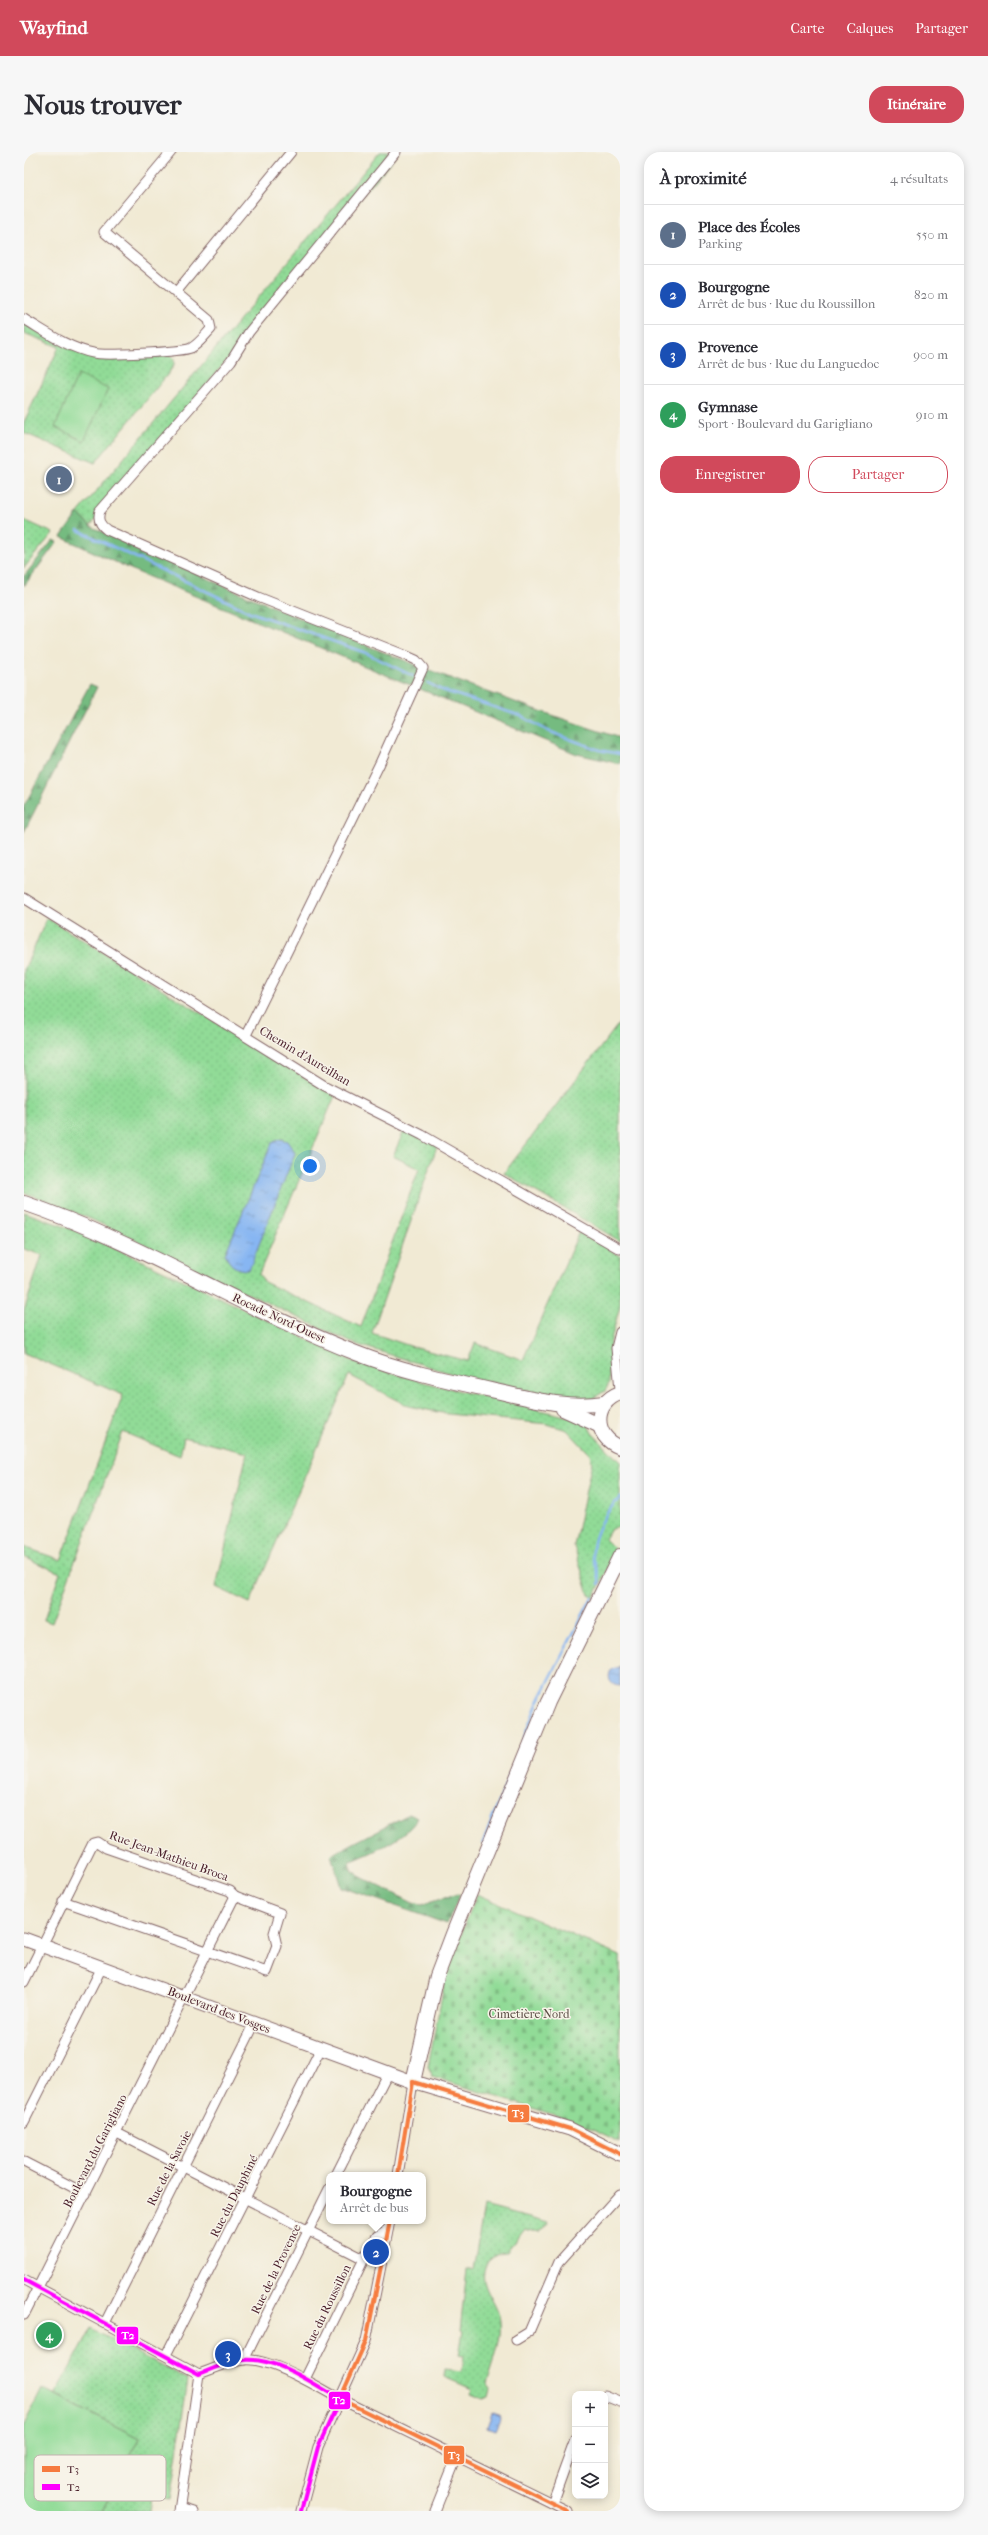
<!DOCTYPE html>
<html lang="fr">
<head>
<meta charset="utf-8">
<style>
	:root { --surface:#fff; --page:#f7f7f7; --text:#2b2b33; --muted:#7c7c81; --line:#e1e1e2; --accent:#d1495b }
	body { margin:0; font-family:"IM FELL French Canon",serif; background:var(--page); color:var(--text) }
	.controls { position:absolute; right:12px; bottom:12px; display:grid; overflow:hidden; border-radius:8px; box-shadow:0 2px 10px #0003 }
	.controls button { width:36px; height:36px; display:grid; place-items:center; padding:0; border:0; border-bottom:1px solid var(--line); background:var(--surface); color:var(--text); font:20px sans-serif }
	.you { position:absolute; left:286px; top:1014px; width:14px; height:14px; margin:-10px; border:3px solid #fff; border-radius:50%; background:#1a73e8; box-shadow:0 0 0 6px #1a73e833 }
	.badge { display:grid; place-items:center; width:26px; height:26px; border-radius:50%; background:var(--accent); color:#fff; font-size:13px; font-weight:700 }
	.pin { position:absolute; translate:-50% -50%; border:2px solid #fff; box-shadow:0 1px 4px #0006 }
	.popup { position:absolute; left:302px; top:2020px; width:100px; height:52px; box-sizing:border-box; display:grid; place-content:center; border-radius:8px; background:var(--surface); filter:drop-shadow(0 1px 3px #0005); font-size:13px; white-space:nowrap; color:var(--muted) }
	.popup b { font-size:15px; color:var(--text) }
	.popup::after { content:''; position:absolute; left:50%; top:100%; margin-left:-8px; border:8px solid transparent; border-top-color:var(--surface) }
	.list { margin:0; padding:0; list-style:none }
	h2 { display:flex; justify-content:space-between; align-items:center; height:52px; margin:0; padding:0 16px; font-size:17px }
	h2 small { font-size:13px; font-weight:400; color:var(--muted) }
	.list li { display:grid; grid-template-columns:26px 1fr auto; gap:12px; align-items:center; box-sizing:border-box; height:60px; padding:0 16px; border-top:1px solid var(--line) }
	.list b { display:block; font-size:15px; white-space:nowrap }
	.list p { margin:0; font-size:13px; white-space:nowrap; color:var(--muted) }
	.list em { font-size:13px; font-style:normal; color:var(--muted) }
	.actions { display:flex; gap:8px; padding:12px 16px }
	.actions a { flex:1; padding:9px 0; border:1px solid var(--accent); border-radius:16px; text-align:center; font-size:14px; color:var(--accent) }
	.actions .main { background:var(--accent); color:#fff }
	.icon { flex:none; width:22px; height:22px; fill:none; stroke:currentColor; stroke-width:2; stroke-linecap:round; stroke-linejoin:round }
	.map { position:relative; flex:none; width:596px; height:2359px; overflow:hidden; border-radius:16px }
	header { display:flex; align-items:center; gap:24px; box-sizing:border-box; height:56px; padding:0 20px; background:var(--accent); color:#fff }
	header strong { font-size:19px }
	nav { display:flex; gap:22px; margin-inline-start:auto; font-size:14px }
	.intro { display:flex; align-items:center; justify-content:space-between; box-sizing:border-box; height:96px; padding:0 24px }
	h1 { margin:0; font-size:28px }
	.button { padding:10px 18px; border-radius:16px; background:var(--accent); color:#fff; font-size:14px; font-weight:700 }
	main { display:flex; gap:24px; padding:0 24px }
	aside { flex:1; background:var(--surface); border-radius:16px; box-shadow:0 2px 10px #0003 }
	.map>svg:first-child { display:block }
	.grass { fill:url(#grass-dots); stroke:#6e7d61 }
	.forest { fill:url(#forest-firs); stroke:#5f6d56 }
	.cemetery { fill:url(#cemetery-stones); stroke:#6e7d61 }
	.pitch { fill:#91db97; stroke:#6e7d61 }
	.water { fill:url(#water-ripples); stroke:#686a8e }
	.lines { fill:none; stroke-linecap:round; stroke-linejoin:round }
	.stream { stroke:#87b6f2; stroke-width:2.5 }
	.street-casing { stroke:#846666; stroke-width:11 }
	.secondary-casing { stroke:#846666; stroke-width:15 }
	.primary-casing { stroke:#846666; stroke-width:16 }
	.street { stroke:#fff; stroke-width:9 }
	.secondary { stroke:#fff; stroke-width:13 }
	.primary { stroke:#fff; stroke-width:14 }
	.bus-1-casing { stroke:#f7f3e8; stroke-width:7 }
	.bus-2-casing { stroke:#f7f3e8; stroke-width:7 }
	.bus-1 { stroke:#f67b3f; stroke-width:4 }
	.bus-2 { stroke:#f0f; stroke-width:4 }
	.labels { text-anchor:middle; stroke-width:3; stroke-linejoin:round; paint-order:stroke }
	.street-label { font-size:12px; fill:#4a1f2b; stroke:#f7f3e8 }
	.park-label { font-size:12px; fill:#5c4e46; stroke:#f7f3e8 }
	.key { fill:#f7f3e8; stroke:#c3b3af; stroke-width:1 }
	.key-label { font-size:11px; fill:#4a1f2b }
	.line-badge { stroke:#f7f3e8; stroke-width:1.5 }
	.badge-label { font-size:11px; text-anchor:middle; font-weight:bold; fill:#fff }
</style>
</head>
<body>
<header>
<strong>Wayfind</strong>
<nav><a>Carte</a><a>Calques</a><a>Partager</a></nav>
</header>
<div class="intro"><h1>Nous trouver</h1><a class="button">Itinéraire</a></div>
<main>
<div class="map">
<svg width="596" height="2359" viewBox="0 0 596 2359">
	<defs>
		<pattern id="grass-dots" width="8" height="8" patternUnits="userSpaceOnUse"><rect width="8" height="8" fill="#91db97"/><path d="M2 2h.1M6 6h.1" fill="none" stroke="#7fbc82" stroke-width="1.8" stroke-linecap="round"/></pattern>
		<pattern id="forest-firs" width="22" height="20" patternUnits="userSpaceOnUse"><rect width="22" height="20" fill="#74bb80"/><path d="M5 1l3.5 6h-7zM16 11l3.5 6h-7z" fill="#619769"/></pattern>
		<pattern id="cemetery-stones" width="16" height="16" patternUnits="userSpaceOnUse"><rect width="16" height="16" fill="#91db97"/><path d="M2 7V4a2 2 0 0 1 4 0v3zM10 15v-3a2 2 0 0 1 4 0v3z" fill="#7fbc82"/></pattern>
		<pattern id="water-ripples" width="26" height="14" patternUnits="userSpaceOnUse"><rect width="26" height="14" fill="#87b6f2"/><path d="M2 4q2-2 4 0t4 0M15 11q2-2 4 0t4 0" fill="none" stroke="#7093c4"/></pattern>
	</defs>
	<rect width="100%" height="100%" fill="#f7f3e8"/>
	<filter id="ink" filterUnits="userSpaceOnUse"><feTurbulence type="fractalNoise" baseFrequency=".025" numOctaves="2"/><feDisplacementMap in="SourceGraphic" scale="8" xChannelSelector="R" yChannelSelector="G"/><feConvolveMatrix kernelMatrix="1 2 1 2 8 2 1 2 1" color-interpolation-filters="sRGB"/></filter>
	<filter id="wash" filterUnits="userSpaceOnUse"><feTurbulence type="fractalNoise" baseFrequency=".012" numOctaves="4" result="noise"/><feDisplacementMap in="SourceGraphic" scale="16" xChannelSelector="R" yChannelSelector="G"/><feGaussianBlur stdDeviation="0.9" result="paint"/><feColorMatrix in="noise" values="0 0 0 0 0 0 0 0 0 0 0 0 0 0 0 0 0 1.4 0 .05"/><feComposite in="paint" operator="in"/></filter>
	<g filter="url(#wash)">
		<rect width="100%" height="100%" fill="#f1ead4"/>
		<!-- grass -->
		<g class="grass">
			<polygon points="356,0 375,0 66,374 54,361"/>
			<polygon points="0,172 44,196 75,206 145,202 150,207 150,213 144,222 71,311 0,281 0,270 35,195 0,181"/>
			<polygon points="0,368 29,381 0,416"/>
			<polygon points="23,766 311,944 237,1117 235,1122 240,1130 337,1175 395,1017 369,1004 381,976 413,994 348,1181 392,1196 444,1209 451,1191 499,1208 555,1080 596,1103 596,1153 586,1192 585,1231 581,1239 561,1251 432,1223 328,1191 69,1068 0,1040 0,818"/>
			<polygon points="596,870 596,1089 480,1021"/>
			<polygon points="0,1060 50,1078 119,1109 331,1210 403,1231 562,1269 568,1281 596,1310 596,1375 587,1377 581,1387 590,1396 591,1402 570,1445 565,1443 550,1394 568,1310 566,1302 543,1278 523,1272 424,1262 384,1254 325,1223 226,1451 192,1435 223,1301 160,1285 156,1304 99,1280 28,1471 20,1468 36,1421 0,1405 0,1395 37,1408 99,1243 0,1201 0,1159 18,1103 0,1097"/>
			<path d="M 460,2054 L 524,2071 C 520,2082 511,2080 501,2077 L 483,2100 C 474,2100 468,2103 463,2111 C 451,2132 474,2149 476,2169 C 479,2189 468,2213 463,2232 L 467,2237 L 465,2245 L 459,2247 L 447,2242 L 448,2237 L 420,2225 L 421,2218 L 438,2220 L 440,2204 L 435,2203 L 439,2179 L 436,2178 L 443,2118 L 449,2118 Z"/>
			<polygon points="67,2177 164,2227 146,2348 127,2345 125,2359 78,2359 115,2286 31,2243"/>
		</g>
		<!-- forest -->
		<g class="forest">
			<path d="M 54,361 L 66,374 C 239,453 415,527 596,586 L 596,612 L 553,602 L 113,420 L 37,385 Z"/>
			<polygon points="29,388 33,390 0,434 0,424"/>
			<polygon points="66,532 73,535 0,680 0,654"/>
			<path d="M 385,1662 L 394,1666 C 379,1689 350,1699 326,1710 L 327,1718 L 335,1724 L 389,1751 L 398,1753 L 433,1742 L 436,1743 L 423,1772 L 317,1735 L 307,1703 Z"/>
		</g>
		<!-- cemetery -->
		<polygon class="cemetery" points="453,1742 596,1804 596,1991 550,1969 409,1925 404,1914 423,1818"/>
		<!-- pitch -->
		<g class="pitch">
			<polygon points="54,223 84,237 60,289 31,275"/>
			<polygon points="18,2237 115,2286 78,2359 0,2359 0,2273"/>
		</g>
		<!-- water -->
		<g class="water">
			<path d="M 256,987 L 263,989 L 271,1001 L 225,1118 C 212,1118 206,1114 201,1102 L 248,991 Z"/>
			<path d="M 596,1515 L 596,1534 C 586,1534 582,1525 588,1517 Z"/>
			<polygon points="468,2261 477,2264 471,2278 463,2275"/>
		</g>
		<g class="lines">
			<!-- stream -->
			<g class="stream">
				<polyline points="54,378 226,460 342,501 389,524"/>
				<polyline points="404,531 418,538 497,564 524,579 575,598 596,602"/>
				<path d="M 575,1432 C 577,1423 570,1413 569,1404 C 567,1386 582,1358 596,1346"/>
				<polyline points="459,1691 513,1552 568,1445"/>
			</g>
		</g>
	</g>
	<g filter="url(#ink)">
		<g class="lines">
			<defs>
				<g id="street">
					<polyline points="153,139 267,0"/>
					<path d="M 0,167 C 22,180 44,196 69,201 C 80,204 158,200 167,196 C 175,192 181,183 187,177 L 185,168 L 80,80 L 147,0"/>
					<polyline points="0,746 301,934 398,983 596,1097"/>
					<path d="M 222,883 L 356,611 L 399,516 L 392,508 L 383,504 L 234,445 L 83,378 C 76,373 73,368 76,359 L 207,209 L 225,180 L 372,0"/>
					<polyline points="596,1180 592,1196 596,1237"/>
					<polyline points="39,1749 243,1820 253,1794 250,1781 256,1761 211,1744"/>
					<polyline points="0,1830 69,1691 73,1690 82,1696 206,1739 211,1744"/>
					<polyline points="0,1970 78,1815"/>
					<polyline points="93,1981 340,2107"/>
					<polyline points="0,2010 62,2042"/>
					<polyline points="312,2023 364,1920"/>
					<polyline points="374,2023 389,1930"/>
					<path d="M 0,2128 L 175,2222 C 189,2217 204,2210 219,2208 C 244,2204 294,2235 316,2247 L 544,2359"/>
					<polyline points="0,2163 211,1744"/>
					<polyline points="81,2171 231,1871"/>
					<polyline points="492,2188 505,2180 535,2110 596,2042"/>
					<polyline points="142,2203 297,1896"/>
					<polyline points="220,2208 305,2037"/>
					<polyline points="281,2227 340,2107 353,2084 364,2077"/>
					<polyline points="581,2244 596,2250"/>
					<polyline points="528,2351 551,2288"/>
					<polyline points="156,2355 169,2359"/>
					<polyline points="155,2359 175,2222"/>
					<polyline points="277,2359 294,2295 342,2189 366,2069"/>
					<polyline points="411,2359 433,2304"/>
				</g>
				<polyline id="secondary" points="0,1787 389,1930 546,1977 596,2002"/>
				<g id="primary">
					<path d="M 0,1051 C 115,1090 219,1157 332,1201 C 375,1218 421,1228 467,1238 C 504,1246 541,1257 580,1251"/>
					<path d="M 596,1241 C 568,1251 569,1285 596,1295"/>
					<polyline points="539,1257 574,1273"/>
					<polyline points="389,1930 413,1824 429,1782 524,1550 596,1404"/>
				</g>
			</defs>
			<!-- street casing -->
			<use href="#street" class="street-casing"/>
			<!-- secondary casing -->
			<use href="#secondary" class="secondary-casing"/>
			<!-- primary casing -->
			<use href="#primary" class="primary-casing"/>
			<!-- street -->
			<use href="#street" class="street"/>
			<!-- secondary -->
			<use href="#secondary" class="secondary"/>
			<!-- primary -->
			<use href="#primary" class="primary"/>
			<defs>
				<g id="bus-1">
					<polyline points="389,1930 546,1977 596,2002"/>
					<polyline points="374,2023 389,1930"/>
					<polyline points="316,2247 544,2359"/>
					<polyline points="316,2247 342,2189 366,2069"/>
				</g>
				<path id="bus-2" d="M 0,2128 L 175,2222 C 189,2217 204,2209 219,2208 C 253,2205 288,2231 316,2247 L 294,2295 L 277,2359"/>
			</defs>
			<!-- bus-1 casing -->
			<use href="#bus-1" class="bus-1-casing"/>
			<!-- bus-2 casing -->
			<use href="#bus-2" class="bus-2-casing"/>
			<!-- bus-1 -->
			<use href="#bus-1" class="bus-1"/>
			<!-- bus-2 -->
			<use href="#bus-2" class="bus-2"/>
		</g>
	</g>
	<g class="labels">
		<!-- street labels -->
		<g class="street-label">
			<text transform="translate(281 904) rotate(31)" y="4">Chemin d'Aureilhan</text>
			<text transform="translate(255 1166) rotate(25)" y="4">Rocade Nord-Ouest</text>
			<text transform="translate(145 1704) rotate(20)" y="4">Rue Jean-Mathieu Broca</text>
			<text transform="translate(195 1858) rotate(21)" y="4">Boulevard des Vosges</text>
			<text transform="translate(71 1999) rotate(-63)" y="4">Boulevard du Garigliano</text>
			<text transform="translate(145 2016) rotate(-63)" y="4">Rue de la Savoie</text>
			<text transform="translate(210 2044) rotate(-63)" y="4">Rue du Dauphiné</text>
			<text transform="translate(252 2117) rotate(-64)" y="4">Rue de la Provence</text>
			<text transform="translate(303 2155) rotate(-64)" y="4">Rue du Roussillon</text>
		</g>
		<!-- park labels -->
		<g class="park-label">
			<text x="505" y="1866">Cimetière Nord</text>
		</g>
	</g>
	<!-- legend -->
	<rect x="10" y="2303" width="132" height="46" rx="6" class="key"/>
	<rect x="18" y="2314" width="18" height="6" fill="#f67b3f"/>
	<rect x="18" y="2332" width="18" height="6" fill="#f0f"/>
	<g class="key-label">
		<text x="43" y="2321">T3</text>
		<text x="43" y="2339">T2</text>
	</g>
	<g class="line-badge">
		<rect x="483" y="1952" width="23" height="19" rx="4" fill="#f67b3f"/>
		<rect x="92" y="2174" width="23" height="19" rx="4" fill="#f0f"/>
		<rect x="304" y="2239" width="23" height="19" rx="4" fill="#f0f"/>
		<rect x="419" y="2293" width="22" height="20" rx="4" fill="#f67b3f"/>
	</g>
	<g class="badge-label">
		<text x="494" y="1965">T3</text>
		<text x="104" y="2187">T2</text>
		<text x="315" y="2252">T2</text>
		<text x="430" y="2307">T3</text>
	</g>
</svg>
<div class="controls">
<button>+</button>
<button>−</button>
<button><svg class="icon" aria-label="layers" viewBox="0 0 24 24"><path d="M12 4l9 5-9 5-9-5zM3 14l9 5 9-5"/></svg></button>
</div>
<div class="you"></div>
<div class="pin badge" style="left:35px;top:327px;background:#5c6f8a">1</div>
<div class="pin badge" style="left:352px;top:2100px;background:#1a4fb4">2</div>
<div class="popup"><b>Bourgogne</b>Arrêt de bus</div>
<div class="pin badge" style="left:204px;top:2202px;background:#1a4fb4">3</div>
<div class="pin badge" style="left:25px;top:2183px;background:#2e9e5b">4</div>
</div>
<aside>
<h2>À proximité<small>4 résultats</small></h2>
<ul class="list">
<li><span class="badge" style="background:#5c6f8a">1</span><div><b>Place des Écoles</b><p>Parking</p></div><em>550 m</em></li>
<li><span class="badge" style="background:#1a4fb4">2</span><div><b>Bourgogne</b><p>Arrêt de bus · Rue du Roussillon</p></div><em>820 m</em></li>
<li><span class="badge" style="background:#1a4fb4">3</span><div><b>Provence</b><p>Arrêt de bus · Rue du Languedoc</p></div><em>900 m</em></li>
<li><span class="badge" style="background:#2e9e5b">4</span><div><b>Gymnase</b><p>Sport · Boulevard du Garigliano</p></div><em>910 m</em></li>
</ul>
<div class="actions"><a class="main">Enregistrer</a><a>Partager</a></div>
</aside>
</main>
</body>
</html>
